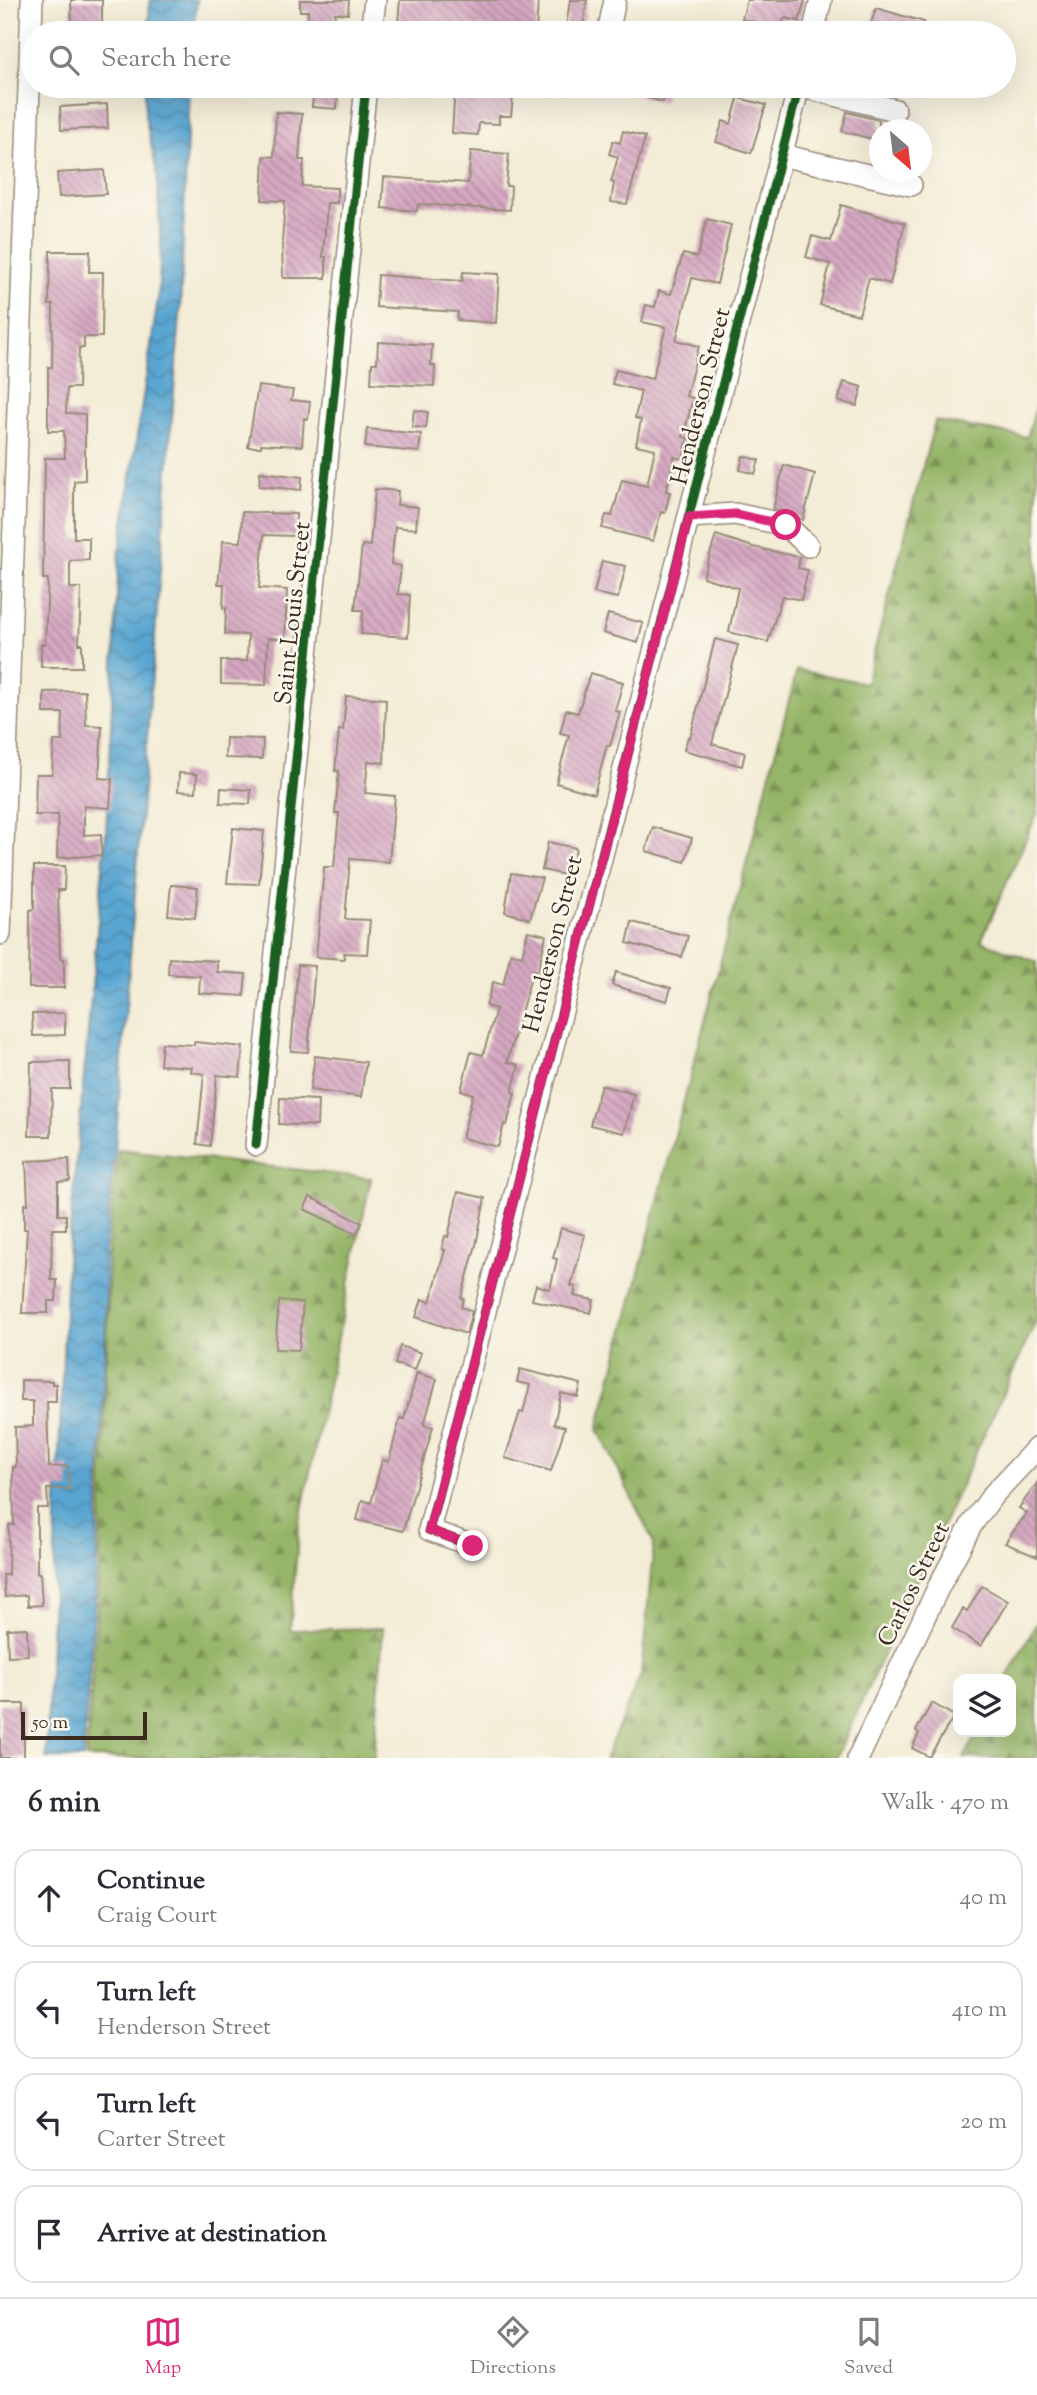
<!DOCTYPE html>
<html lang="en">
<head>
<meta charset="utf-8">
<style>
	:root { --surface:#fff; --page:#f7f7f7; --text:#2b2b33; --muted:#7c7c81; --line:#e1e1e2; --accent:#db2777 }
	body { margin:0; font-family:"Sorts Mill Goudy",serif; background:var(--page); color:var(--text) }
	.controls { position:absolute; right:21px; bottom:21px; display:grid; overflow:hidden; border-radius:14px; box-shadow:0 7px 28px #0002 }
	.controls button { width:63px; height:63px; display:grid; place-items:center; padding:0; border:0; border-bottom:2px solid var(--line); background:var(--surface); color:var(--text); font:35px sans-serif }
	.compass { position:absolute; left:869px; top:119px; width:63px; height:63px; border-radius:50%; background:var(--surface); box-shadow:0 7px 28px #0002; rotate:152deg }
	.scale { position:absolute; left:21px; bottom:18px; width:126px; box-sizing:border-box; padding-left:7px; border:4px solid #3b2a1e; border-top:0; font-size:19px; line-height:24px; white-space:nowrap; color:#3b2a1e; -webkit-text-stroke:5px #fbf7ec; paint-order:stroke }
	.stop { position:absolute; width:21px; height:21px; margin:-16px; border:5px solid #db2777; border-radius:50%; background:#fff }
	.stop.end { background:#db2777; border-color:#fff; box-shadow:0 2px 7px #0008 }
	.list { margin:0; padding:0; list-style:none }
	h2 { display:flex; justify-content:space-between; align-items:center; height:91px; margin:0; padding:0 28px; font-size:30px }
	h2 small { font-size:23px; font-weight:400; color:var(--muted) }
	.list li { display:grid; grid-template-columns:46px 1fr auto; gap:21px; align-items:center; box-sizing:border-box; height:98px; margin:0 14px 14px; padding:0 14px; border:2px solid var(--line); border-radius:21px }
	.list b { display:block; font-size:26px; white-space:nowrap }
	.list p { margin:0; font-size:23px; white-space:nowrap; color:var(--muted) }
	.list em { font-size:23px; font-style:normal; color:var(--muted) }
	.icon { flex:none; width:38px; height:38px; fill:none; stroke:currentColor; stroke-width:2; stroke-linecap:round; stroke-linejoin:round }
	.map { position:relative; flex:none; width:1037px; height:1758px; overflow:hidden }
	.search { position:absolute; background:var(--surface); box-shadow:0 7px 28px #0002; left:21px; right:21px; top:21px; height:77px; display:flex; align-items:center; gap:18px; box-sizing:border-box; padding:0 24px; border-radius:38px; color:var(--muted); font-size:26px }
	.sheet { height:539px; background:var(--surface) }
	nav { display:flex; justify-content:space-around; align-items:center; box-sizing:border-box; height:98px; border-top:2px solid var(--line); background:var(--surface); font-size:19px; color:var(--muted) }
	nav a { display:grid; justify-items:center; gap:4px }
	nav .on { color:var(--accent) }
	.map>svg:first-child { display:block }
	.forest { fill:url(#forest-firs); stroke:#687043; stroke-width:2 }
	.water { fill:url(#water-waves); stroke:#4a6878; stroke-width:2 }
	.building { fill:url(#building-back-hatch) }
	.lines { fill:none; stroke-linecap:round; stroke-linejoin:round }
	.minor-casing { stroke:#978b7a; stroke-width:24 }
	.minor { stroke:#fff; stroke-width:21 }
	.cycleway-casing { stroke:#fbf7ec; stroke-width:13 }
	.cycleway { stroke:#1b5e20; stroke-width:9 }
	.route { stroke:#db2777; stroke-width:9 }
	.labels { text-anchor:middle; stroke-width:5; stroke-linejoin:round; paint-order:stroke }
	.street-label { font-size:24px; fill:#3b2a1e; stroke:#fbf7ec }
</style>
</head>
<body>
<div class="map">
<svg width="1037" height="1758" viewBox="0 0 1037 1758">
	<defs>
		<pattern id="forest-firs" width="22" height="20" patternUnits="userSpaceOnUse" patternTransform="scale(1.75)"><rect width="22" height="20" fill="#95b568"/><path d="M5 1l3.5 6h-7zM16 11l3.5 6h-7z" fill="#7b9355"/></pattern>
		<pattern id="water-waves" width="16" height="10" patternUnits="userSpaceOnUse" patternTransform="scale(1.75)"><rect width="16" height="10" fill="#59a5d1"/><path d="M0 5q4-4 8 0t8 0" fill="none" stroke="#4b87a9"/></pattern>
		<pattern id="building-back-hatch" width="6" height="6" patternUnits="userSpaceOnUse" patternTransform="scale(1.75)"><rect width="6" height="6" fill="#d6a8c2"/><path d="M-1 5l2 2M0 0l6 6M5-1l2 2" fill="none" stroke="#af899d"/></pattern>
	</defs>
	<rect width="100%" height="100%" fill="#fbf7ec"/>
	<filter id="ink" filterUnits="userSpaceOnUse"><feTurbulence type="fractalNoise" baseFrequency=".0143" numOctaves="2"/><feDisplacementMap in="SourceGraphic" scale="14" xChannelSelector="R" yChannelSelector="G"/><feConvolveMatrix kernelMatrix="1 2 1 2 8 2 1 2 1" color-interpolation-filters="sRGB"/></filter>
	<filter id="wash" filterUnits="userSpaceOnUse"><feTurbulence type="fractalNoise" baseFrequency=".00686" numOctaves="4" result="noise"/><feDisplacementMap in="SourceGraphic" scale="28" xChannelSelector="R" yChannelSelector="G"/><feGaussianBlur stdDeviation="1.57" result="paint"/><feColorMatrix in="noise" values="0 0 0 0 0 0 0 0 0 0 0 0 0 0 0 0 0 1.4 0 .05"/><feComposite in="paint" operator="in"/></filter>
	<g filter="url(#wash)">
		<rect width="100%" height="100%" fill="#f3ecd6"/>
		<!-- forest -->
		<g class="forest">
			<polygon points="1037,404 1037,814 981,941 1037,962 1037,1319 836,1758 605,1758 641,1675 654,1543 598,1429 797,670 866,683 935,421 1027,437"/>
			<polygon points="118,1149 371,1178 299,1525 290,1630 383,1628 374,1758 86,1758 98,1596 108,1323 108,1250"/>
			<polygon points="1037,1622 1037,1758 964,1758 978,1732 1011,1732 1011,1679 1006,1679"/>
		</g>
		<!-- water -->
		<g class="water">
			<polygon points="150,0 197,0 193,33 148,33"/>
			<polygon points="145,86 189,86 180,315 115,1149 105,1250 106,1323 95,1596 83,1758 46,1758 67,1263 106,833 119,555 158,299 161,248 157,172 145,116"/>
		</g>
		<g id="blocks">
			<!-- building -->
			<g class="building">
				<polygon points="71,0 102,0 102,33 72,33"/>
				<polygon points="300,0 349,0 348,14 335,13 334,33 307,33 308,11 300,11"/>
				<polygon points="400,0 538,0 536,33 510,33 510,29 398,22"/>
				<polygon points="570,0 587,0 582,33 565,33"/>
				<polygon points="747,0 805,0 799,21 784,18 781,29 742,19"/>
				<polygon points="876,8 924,22 921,33 868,33"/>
				<polygon points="314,86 338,86 337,109 312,107"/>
				<polygon points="455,86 514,86 511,116 499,116 499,124 479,123 478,135 452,133"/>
				<polygon points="619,86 667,86 663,102 618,90"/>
				<polygon points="738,98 766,105 751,153 716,142 723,121 731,124"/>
				<polygon points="107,104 108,128 61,130 60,107"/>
				<polygon points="276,112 302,114 299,160 304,160 302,186 337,188 337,203 327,203 323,257 326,257 326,278 283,278 282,242 285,201 262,200 264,156 274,157"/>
				<polygon points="847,112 879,120 879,141 842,131"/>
				<polygon points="623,131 645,137 627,204 611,202 614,183 611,182 618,157 609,154 613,141 620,143"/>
				<polygon points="471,151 509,154 506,186 511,186 510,210 418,204 417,211 382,208 384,177 468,183"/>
				<polygon points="104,170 106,194 59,197 57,173"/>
				<polygon points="841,205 905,223 890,284 869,278 859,315 820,305 830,264 806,257 812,236 831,241"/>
				<polygon points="707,219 731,225 717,284 692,278 676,340 699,346 686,396 693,398 683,437 688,438 683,459 674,457 666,491 670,492 665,513 661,512 653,541 602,528 606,515 612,516 622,480 647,486 655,449 636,445 641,420 635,418 641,391 612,384 616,370 652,379 666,327 642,322 646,305 655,307 659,291 671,294 683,254 697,257"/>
				<polygon points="50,251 90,251 89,272 103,272 102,337 84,337 84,348 79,348 78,388 67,388 66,413 85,414 85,480 74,481 74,538 89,538 89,560 70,561 70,588 81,588 79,644 82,644 82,667 41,667 41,644 45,644 48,579 43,579 45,458 65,458 64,431 48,431 48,367 52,367 53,305 49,305"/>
				<polygon points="463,272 499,274 496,323 457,320 458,312 376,307 378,275 462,281"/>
				<polygon points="378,342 432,345 431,365 435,366 434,386 371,383 372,363 377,363"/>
				<polygon points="844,382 862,387 857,406 838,401"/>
				<polygon points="258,386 293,390 291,400 310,402 308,419 304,418 302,446 261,444 261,447 248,447"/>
				<polygon points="414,410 428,412 426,428 412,427"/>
				<polygon points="367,429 421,434 419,452 365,447"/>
				<polygon points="743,456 759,460 755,474 740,470"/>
				<polygon points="784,465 815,474 803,520 789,512 773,509"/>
				<polygon points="260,472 302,477 301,490 259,486"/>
				<polygon points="375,489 398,491 397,505 418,507 416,529 395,527 391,564 401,566 398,594 410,595 408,637 361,634 363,610 355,610 362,545 370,546"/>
				<polygon points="242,512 296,514 295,536 264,535 259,588 287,590 285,639 268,638 266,685 221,684 221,661 247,661 248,635 225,634 226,608 223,608 224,584 218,584 223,541 241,542"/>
				<polygon points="716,535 753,547 800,557 798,568 808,570 801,600 782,596 768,642 729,632 738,588 703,577"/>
				<polygon points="602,561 626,566 618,598 594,593"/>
				<polygon points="608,614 643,623 638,643 603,633"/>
				<polygon points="715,639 738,645 712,744 745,753 742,766 684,750 688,737 690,738"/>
				<polygon points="590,673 623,682 615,711 620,712 610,746 607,745 594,794 556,783 569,735 560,733 566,710 578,713"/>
				<polygon points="85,691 86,725 102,726 99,778 112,779 110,808 84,806 84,835 101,834 102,855 57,858 58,815 35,815 36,774 52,774 54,741 62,741 63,713 44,713 44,692"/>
				<polygon points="346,696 386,699 384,763 368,761 365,793 395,796 389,862 350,859 345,919 370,920 367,954 344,953 344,959 316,957 324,867 334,867 339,813 335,813 339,771 335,771 339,730 343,730"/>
				<polygon points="226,738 263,739 262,759 225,758"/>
				<polygon points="179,773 197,774 196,792 178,791"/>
				<polygon points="221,788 251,790 250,804 220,803"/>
				<polygon points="653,827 692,838 685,862 646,851"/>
				<polygon points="233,828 264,831 259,884 227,883"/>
				<polygon points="548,842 576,848 570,876 542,870"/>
				<polygon points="34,866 65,866 64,890 58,890 60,959 64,959 64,988 29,988 30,910 34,909"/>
				<polygon points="511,873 542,878 530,919 505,912"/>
				<polygon points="171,885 198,887 195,918 168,915"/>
				<polygon points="632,922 688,936 682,957 627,943"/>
				<polygon points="528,931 546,935 538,971 533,970 507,1062 519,1065 512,1092 515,1093 507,1125 504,1124 498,1147 462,1138 473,1094 461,1090 471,1052 483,1055 496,1009 486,1006 493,982 503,985 511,953 522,956"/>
				<polygon points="169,958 217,961 217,972 246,974 244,996 199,993 200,976 168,974"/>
				<polygon points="298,965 315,966 308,1052 291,1051"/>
				<polygon points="616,972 671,988 667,1001 612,985"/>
				<polygon points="65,1013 65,1035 33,1036 32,1014"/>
				<polygon points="194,1042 243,1047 240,1077 217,1075 210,1146 197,1144 204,1074 191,1072 192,1067 160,1065 162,1043 194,1045"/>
				<polygon points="315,1056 366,1062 361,1097 310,1090"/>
				<polygon points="70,1061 70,1089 52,1089 51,1136 29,1136 31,1062"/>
				<polygon points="601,1085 634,1094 624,1133 590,1125"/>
				<polygon points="280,1098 318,1100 317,1126 279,1124"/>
				<polygon points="69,1159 70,1181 58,1182 58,1215 66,1215 66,1229 52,1229 51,1280 57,1280 56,1301 48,1301 48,1313 22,1313 27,1229 24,1229 24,1204 28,1204 26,1161"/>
				<polygon points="458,1192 485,1198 476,1245 461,1298 464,1299 461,1307 472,1311 466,1334 416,1317 422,1299 430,1302 445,1250 442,1249 445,1236 448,1237"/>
				<polygon points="310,1197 362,1223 356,1234 304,1209"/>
				<polygon points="561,1228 585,1235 571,1286 576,1287 574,1296 594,1300 591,1313 532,1300 536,1285 550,1289 557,1259 553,1258"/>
				<polygon points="279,1301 303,1303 299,1350 275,1349"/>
				<polygon points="400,1346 421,1353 415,1370 395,1364"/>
				<polygon points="520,1369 581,1384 578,1397 561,1393 554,1424 565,1427 551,1471 505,1458 520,1412 523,1413 530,1385 517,1382"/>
				<polygon points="417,1373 437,1379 424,1425 433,1427 403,1531 357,1520 362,1500 371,1503 382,1460 389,1461 400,1418 404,1419"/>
				<polygon points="21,1380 52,1381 52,1384 56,1384 56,1402 47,1402 49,1467 68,1466 69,1489 47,1489 48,1508 37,1508 37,1573 40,1573 42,1605 28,1606 27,1595 5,1597 3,1575 8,1575 9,1525 14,1525 13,1467 16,1467 15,1427 33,1426 33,1401 21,1401"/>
				<polygon points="1037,1483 1037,1557 1005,1543 1027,1513 1019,1508"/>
				<polygon points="982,1586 1008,1601 981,1646 952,1628 963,1609 967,1611"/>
				<polygon points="27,1628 28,1655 8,1656 7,1629"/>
				<polygon points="932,1703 954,1716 929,1757 912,1748 919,1733 916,1731"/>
				<rect x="0" y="1704" width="24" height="54"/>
			</g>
		</g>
	</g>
	<g filter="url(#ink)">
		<use href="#blocks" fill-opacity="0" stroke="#978b7a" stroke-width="2"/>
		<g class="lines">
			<defs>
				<g id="minor">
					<polyline points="371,33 375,0"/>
					<polyline points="608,33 615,0"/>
					<polyline points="813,33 821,0"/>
					<polyline points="799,86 895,110"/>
					<polyline points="781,155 911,185"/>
					<polyline points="689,517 735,514 786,525 808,546"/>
					<polyline points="0,934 32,0"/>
					<polyline points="256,1145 366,86"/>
					<polyline points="473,1546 429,1530 799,86"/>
					<polyline points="858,1758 938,1588 972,1524 993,1495 1037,1448"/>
				</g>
			</defs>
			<!-- minor casing -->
			<use href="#minor" class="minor-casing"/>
			<!-- minor -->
			<use href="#minor" class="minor"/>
			<defs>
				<g id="cycleway">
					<polyline points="256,1145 366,86"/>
					<polyline points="473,1546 429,1530 799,86"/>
				</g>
			</defs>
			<!-- cycleway casing -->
			<use href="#cycleway" class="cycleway-casing"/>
			<!-- cycleway -->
			<use href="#cycleway" class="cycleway"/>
		</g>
	</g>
	<g class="lines" filter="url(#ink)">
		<!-- route -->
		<polyline class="route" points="473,1546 429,1530 689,517 735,514 786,525"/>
	</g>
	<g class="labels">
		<!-- street labels -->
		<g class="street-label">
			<text transform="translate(700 396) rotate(-76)" y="8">Henderson Street</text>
			<text transform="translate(292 613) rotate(-84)" y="8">Saint Louis Street</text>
			<text transform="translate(552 944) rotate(-76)" y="8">Henderson Street</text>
			<text transform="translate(913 1584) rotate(-64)" y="8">Carlos Street</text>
		</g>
	</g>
</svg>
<div class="controls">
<button><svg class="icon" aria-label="layers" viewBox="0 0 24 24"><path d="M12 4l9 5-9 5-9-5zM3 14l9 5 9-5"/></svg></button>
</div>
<svg class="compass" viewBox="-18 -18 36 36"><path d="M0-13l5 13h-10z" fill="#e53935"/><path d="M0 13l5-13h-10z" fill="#7c7c81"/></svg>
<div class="scale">50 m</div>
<div class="stop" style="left:786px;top:525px"></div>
<div class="stop end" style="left:473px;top:1546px"></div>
<div class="search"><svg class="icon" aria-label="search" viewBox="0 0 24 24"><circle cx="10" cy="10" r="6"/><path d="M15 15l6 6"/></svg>Search here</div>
</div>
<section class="sheet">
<h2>6 min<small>Walk · 470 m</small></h2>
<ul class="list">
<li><svg class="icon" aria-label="ahead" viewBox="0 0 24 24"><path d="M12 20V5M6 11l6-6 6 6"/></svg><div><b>Continue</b><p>Craig Court</p></div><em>40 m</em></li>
<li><svg class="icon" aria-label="left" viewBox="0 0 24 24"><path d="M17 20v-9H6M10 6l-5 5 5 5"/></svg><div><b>Turn left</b><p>Henderson Street</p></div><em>410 m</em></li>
<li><svg class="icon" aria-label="left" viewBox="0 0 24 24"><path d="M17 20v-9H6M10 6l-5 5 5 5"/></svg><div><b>Turn left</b><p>Carter Street</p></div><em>20 m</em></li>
<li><svg class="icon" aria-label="arrive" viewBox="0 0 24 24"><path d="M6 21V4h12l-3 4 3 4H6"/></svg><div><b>Arrive at destination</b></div></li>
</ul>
</section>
<nav>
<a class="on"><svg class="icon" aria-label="map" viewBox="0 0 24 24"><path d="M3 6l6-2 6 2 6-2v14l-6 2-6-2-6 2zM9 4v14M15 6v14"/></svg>Map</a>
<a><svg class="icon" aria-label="directions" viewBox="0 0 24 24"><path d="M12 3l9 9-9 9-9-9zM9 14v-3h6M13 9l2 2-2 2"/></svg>Directions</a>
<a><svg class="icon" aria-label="saved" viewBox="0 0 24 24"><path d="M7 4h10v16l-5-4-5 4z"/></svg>Saved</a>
</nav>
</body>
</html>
